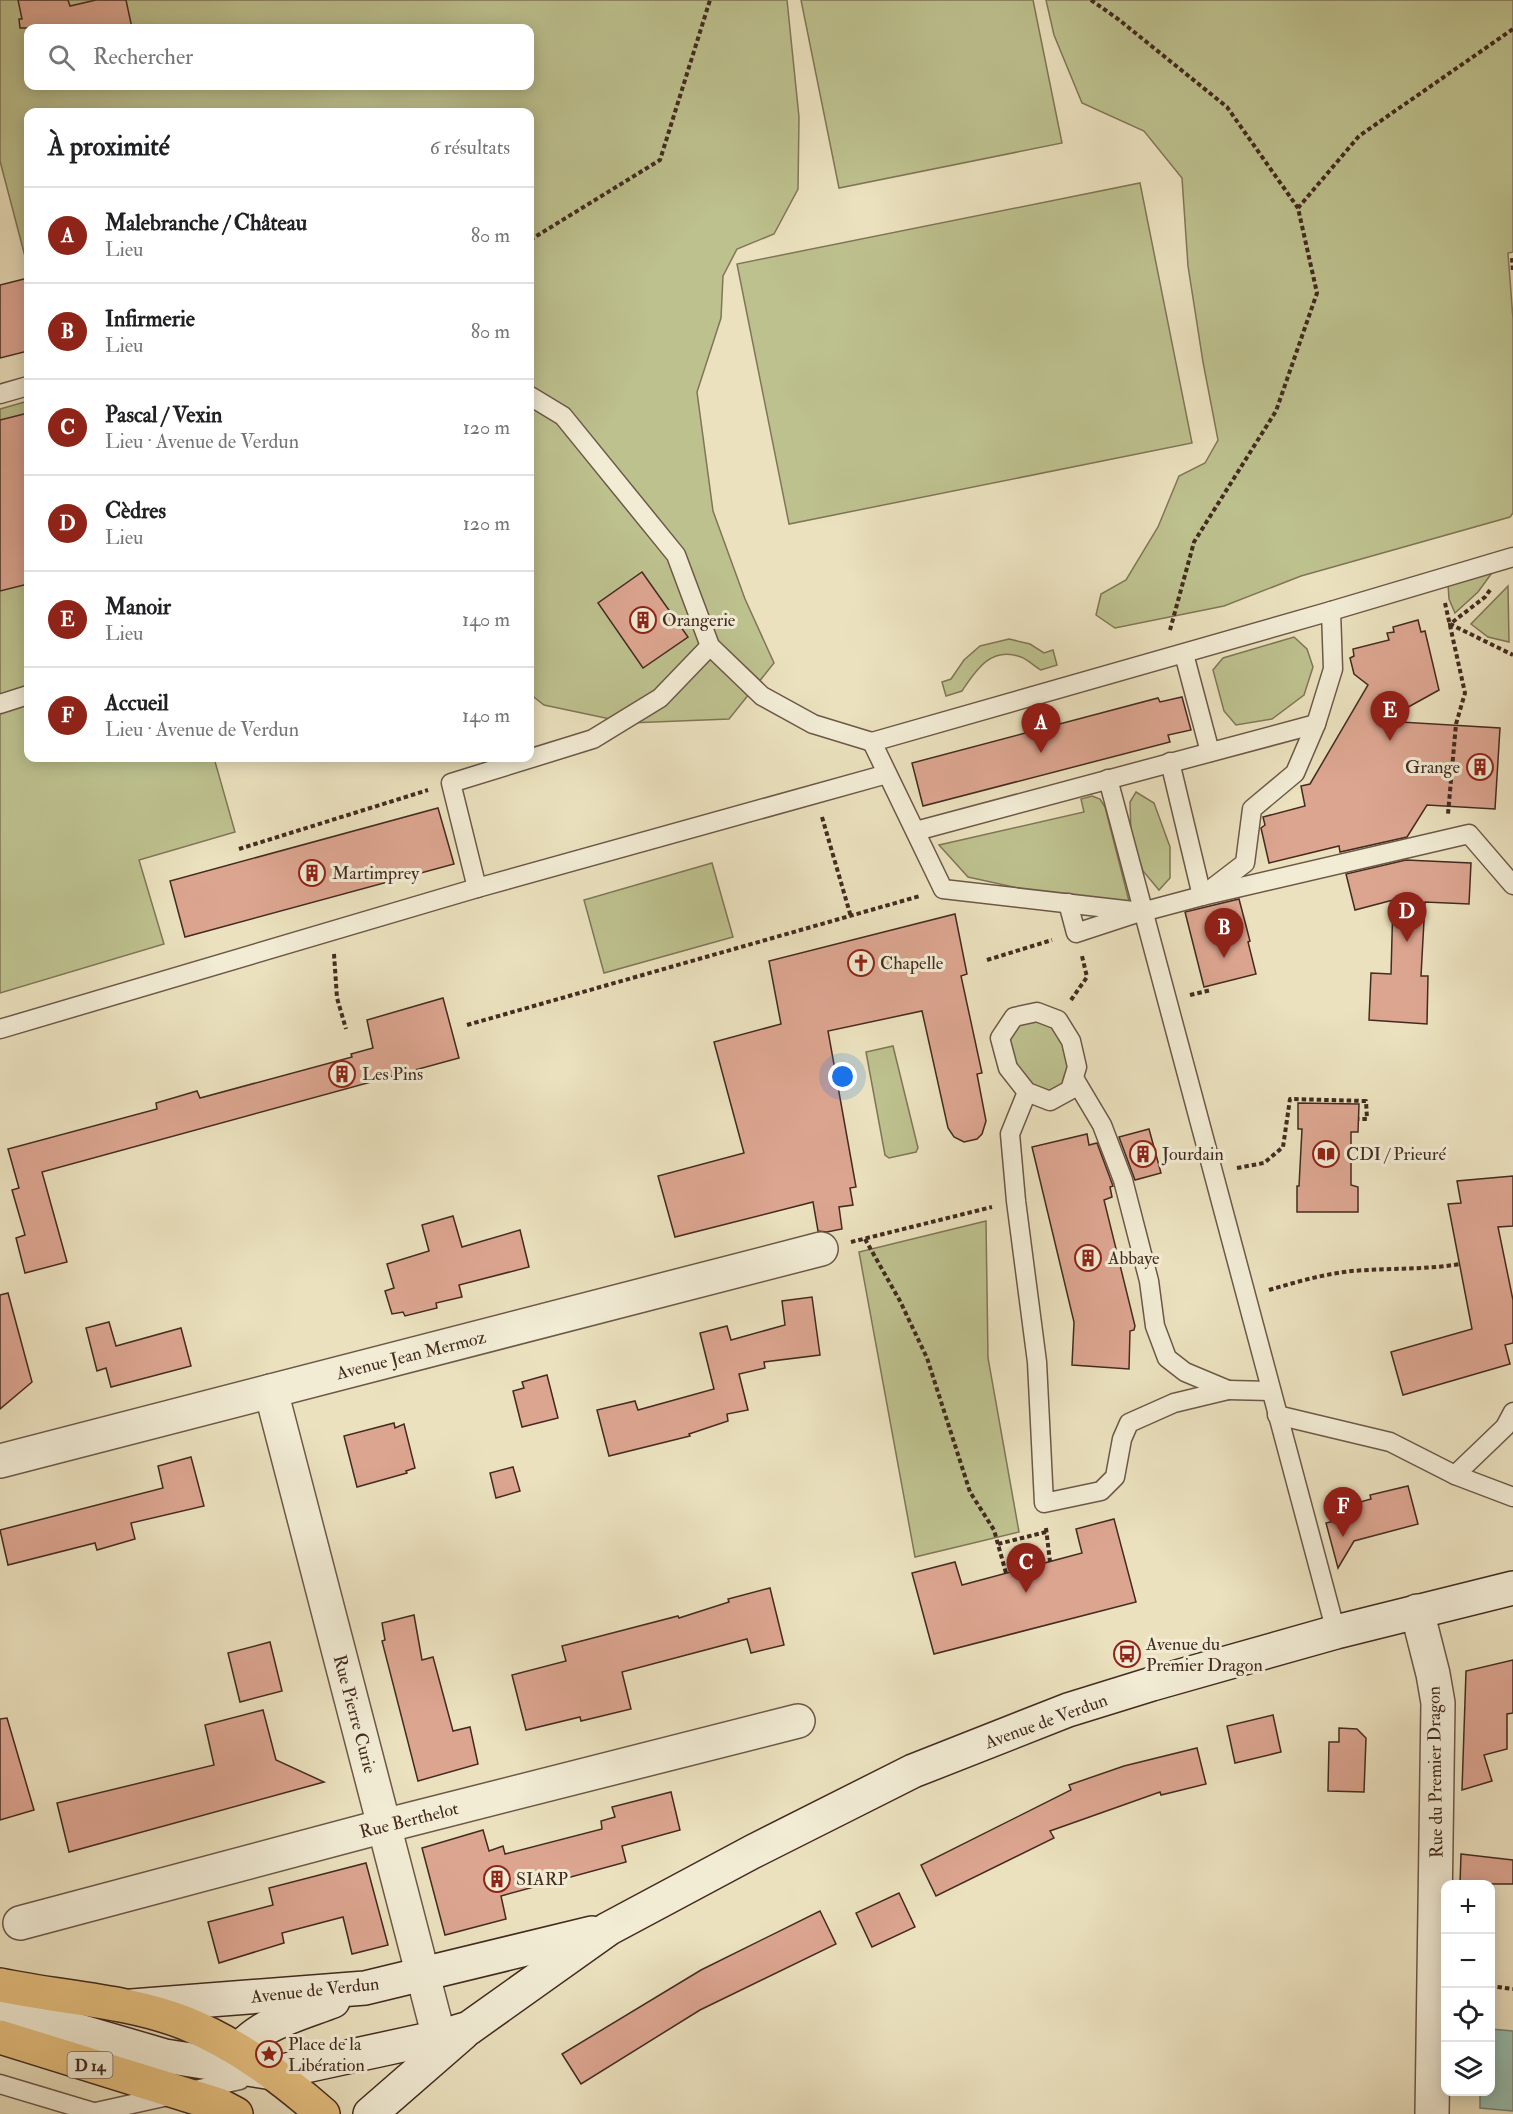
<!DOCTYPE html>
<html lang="fr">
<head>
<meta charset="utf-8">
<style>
	:root { --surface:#fff; --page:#f2f2f2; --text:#202124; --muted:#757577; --line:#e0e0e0; --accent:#8f2418 }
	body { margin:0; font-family:"IM FELL Double Pica",serif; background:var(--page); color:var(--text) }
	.controls { position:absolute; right:18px; bottom:18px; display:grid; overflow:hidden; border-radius:12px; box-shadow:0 3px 15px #0003 }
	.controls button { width:54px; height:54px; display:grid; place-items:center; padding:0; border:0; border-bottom:2px solid var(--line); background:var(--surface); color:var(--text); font:30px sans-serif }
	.you { position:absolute; left:843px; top:1077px; width:21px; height:21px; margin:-15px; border:4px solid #fff; border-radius:50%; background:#1a73e8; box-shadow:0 0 0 9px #1a73e833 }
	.badge { display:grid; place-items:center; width:39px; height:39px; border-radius:50%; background:var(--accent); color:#fff; font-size:20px; font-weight:700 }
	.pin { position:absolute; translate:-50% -50px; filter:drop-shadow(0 2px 3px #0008) }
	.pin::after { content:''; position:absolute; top:32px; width:21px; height:18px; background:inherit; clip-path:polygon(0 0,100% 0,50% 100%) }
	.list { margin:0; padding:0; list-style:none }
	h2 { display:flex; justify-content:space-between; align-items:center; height:78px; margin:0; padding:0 24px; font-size:26px }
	h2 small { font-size:20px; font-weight:400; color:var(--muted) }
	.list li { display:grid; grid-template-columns:39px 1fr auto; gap:18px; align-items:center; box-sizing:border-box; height:96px; padding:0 24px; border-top:2px solid var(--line) }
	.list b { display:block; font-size:22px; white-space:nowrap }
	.list p { margin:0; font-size:20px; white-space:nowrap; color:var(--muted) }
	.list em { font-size:20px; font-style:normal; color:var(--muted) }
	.icon { flex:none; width:33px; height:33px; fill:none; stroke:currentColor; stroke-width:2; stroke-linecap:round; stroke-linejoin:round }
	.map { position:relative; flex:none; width:1513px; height:2114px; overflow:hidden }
	.search { position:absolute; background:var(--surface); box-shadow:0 3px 15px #0003; left:24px; top:24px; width:510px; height:66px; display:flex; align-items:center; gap:15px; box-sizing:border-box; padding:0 21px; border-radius:12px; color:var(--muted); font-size:22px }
	.panel { position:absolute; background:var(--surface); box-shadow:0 3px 15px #0003; left:24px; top:108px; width:510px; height:654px; border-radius:12px }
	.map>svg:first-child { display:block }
	.green { fill:#bdc18e; stroke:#807657; stroke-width:1.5; fill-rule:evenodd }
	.water { fill:#98beaf; stroke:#768376; stroke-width:1.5 }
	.building { fill:#dca590; stroke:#432b20; stroke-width:1.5 }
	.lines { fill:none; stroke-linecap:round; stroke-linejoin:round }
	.lane-casing { stroke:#6d5848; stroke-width:21 }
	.street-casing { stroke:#6d5848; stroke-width:36 }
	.secondary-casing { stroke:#432b20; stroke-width:36 }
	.primary-casing { stroke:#432b20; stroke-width:36 }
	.path { stroke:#432b20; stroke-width:4; stroke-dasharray:4.5 3; stroke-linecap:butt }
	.lane { stroke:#f2ecd5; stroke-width:18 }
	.street { stroke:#f2ecd5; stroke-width:33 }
	.secondary { stroke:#f2ecd5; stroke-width:33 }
	.primary { stroke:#e6c07f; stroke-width:33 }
	.labels { text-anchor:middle; stroke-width:6; stroke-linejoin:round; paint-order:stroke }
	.shield { fill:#f2ecd5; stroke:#786556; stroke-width:1.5 }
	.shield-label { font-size:16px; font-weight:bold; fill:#432b20 }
	.poi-label { font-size:18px; fill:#432b20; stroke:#f2ecd5; text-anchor:start }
	.street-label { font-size:18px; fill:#432b20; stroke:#f2ecd5 }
</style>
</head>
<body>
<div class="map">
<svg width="1513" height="2114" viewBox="0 0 1513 2114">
	<rect width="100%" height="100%" fill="#ebe1be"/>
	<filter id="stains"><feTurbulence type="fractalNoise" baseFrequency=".00333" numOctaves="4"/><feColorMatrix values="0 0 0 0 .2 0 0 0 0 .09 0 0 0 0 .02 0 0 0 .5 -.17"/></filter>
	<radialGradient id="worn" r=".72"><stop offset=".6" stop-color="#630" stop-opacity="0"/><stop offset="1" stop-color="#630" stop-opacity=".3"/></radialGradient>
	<!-- green -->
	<g class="green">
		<path d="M 0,0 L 787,0 L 799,117 L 798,189 L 774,234 L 737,249 L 723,276 L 721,318 L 697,392 L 713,511 L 745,599 L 774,663 L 729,719 L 629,723 L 544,705 L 530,694 L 530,112 L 28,112 L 28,268 L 0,161 ZM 28,28 L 530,28 L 530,86 L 28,86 Z"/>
		<polygon points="801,0 1033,0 1062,143 839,188"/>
		<polygon points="1046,0 1513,0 1513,252 1508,253 1513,319 1513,513 1510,517 1301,576 1224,606 1115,628 1096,615 1101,594 1126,580 1158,527 1179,476 1205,463 1218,440 1203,362 1188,266 1182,178 1144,131 1082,103 1054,35"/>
		<polygon points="1140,183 1192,443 789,524 737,264"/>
		<polygon points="28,401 28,758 214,758 235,832 139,860 164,944 0,993 0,409"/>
		<polygon points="1497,566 1478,592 1455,613 1449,599 1448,584"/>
		<polygon points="1508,586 1509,642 1488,637 1471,624"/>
		<polygon points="1294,637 1307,649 1313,667 1304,695 1272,719 1236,725 1224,711 1213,670 1223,658"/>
		<path d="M 1009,639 L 1030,644 L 1044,653 L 1053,650 L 1057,665 L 1041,670 C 1034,666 1027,659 1021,657 C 991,646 976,670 962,691 L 946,696 L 942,682 L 951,679 L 964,660 L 980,646 Z"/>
		<polygon points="1136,792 1154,803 1170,847 1170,878 1159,890 1143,871 1131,835 1130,802"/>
		<polygon points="1092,796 1100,799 1105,807 1130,905 1063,898 968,877 939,845 1084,812 1081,799"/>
		<polygon points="712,863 733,937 604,973 584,900"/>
		<polygon points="1016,1020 1054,1022 1067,1043 1068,1087 1049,1098 1029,1090 1012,1067 1004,1038"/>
		<polygon points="893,1046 918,1148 916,1152 889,1158 885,1155 866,1052"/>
		<polygon points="986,1221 988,1358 1019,1532 915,1557 859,1252"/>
	</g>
	<!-- water -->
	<polygon class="water" points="1491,2029 1513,2031 1513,2111 1480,2108 1480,2092 1490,2092"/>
	<!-- building -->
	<g class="building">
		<polygon points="18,0 68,0 70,6 96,0 126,0 132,28 20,28 19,19 22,19"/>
		<polygon points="28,278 28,351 0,358 0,285"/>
		<polygon points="28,413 28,584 0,591 0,420"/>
		<polygon points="642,572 688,637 643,668 598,603"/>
		<polygon points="1418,620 1421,632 1425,631 1439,690 1383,721 1500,728 1495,809 1427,805 1407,837 1340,852 1339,846 1269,863 1261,828 1265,825 1263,817 1305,806 1301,786 1310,784 1368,685 1354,674 1350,658 1354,656 1353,649 1389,640 1387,633 1394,632 1393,627"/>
		<polygon points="1182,697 1191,730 1168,735 1170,742 923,806 912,763 1158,698 1160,702"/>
		<polygon points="438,808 454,864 185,937 170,881"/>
		<polygon points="1406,860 1471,863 1469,904 1425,902 1421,976 1428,976 1427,1024 1369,1020 1371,973 1391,974 1393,900 1355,910 1346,874"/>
		<polygon points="1239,899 1250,941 1248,942 1256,974 1204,987 1185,912"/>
		<polygon points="955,914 967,974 961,976 982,1073 977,1074 986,1121 982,1134 977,1139 964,1142 954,1137 948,1128 922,1011 828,1031 856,1187 850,1188 853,1205 839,1207 842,1229 827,1232 818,1231 813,1202 675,1237 658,1176 744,1153 714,1042 781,1024 769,961"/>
		<polygon points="443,998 459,1058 42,1172 67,1262 25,1273 16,1238 25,1235 12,1190 19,1188 8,1149 157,1109 156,1103 197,1091 200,1098 352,1057 351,1054 373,1048 367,1020"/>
		<polygon points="1298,1103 1359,1104 1358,1132 1351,1132 1351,1185 1358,1187 1358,1212 1297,1212 1297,1186 1299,1186 1302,1129 1298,1129"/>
		<polygon points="1149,1129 1161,1173 1135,1180 1119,1137"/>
		<polygon points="1087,1134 1089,1145 1097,1143 1113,1186 1110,1187 1112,1197 1104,1200 1135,1326 1134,1330 1130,1331 1129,1369 1072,1365 1074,1322 1032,1147"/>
		<polygon points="1513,1176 1513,1226 1498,1227 1513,1300 1513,1343 1505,1345 1510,1364 1403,1395 1391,1352 1472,1329 1448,1204 1461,1203 1457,1181"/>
		<polygon points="453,1216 462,1247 520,1230 529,1267 459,1285 462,1297 436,1303 437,1308 405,1316 403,1312 392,1314 385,1291 394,1288 387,1264 429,1251 422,1225"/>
		<polygon points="8,1293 32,1382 0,1409 0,1295"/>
		<polygon points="812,1297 820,1355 764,1362 765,1368 739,1374 748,1410 727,1414 728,1421 689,1434 690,1436 609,1456 597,1410 635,1401 638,1410 714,1389 700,1333 727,1326 731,1340 785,1325 782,1301"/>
		<polygon points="109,1322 116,1346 181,1328 191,1366 111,1387 106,1368 97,1371 86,1328"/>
		<polygon points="547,1375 558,1418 522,1427 513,1391 524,1388 522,1382"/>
		<polygon points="394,1423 395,1428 404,1424 415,1468 406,1471 407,1473 357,1487 344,1436"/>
		<polygon points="191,1457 204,1506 131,1523 135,1539 97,1550 95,1543 8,1565 0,1530 163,1488 158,1466"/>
		<polygon points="513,1467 520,1491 496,1498 490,1473"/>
		<polygon points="1408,1486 1418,1524 1354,1541 1338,1568 1326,1523 1342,1519 1339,1508 1371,1499 1370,1495"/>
		<polygon points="1114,1519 1136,1602 934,1654 912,1573 955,1562 962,1585 1082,1553 1076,1529"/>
		<polygon points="770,1588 784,1645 751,1653 747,1639 622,1672 631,1709 581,1721 580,1717 526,1730 512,1675 566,1661 562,1646 678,1616 679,1618 729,1602 728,1599"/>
		<polygon points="414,1615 422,1660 433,1657 453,1731 470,1727 478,1764 418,1781 382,1641 385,1640 382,1623"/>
		<polygon points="270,1642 282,1691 240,1702 228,1653"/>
		<polygon points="1513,1660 1513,1713 1507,1714 1507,1749 1484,1755 1492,1781 1462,1790 1466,1671"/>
		<polygon points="263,1710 276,1760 324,1782 69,1852 57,1803 214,1765 205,1725"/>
		<polygon points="1273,1715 1281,1752 1235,1763 1227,1726"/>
		<polygon points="7,1718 34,1810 0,1820 0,1719"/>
		<polygon points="1339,1728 1357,1729 1366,1738 1364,1792 1328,1791 1329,1742 1339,1742"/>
		<polygon points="1197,1748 1206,1784 1161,1795 1160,1792 1050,1831 1054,1838 936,1896 921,1865 1071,1790 1069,1785 1124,1766"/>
		<polygon points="671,1792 680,1830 622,1846 626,1862 501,1896 506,1919 445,1935 422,1848 483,1830 489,1851 503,1846 505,1854 602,1829 601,1821 615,1817 612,1807"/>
		<polygon points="1461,1854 1513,1860 1513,1884 1460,1884"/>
		<polygon points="366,1863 388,1945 352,1954 343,1917 282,1933 284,1943 219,1963 208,1922 273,1905 269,1888"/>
		<polygon points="899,1893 915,1927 872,1947 856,1913"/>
		<polygon points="820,1911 836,1944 700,2010 581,2084 562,2054 701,1970"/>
	</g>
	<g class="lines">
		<defs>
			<g id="lane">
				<polyline points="0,394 28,386"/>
				<polyline points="530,396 563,416 676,555 710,646 762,696 813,724 872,742"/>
				<polygon points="1331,611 1333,669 1316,724 1295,773 1252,809 1245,863 1202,896 1142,912 943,889 872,742"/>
				<polyline points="1331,611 1513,557"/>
				<polyline points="1184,654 1210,752"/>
				<polyline points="0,704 28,695"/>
				<polyline points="1170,762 1202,896 1469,834 1513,885"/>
				<polyline points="1108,779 1336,1632"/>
				<polyline points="916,831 1316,724"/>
				<polyline points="477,888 451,783 593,739 660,698 710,646"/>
				<polyline points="1068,903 1076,933 1134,914"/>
				<polygon points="1037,1012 1058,1020 1071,1041 1077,1067 1070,1090 1050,1101 1027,1092 1008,1068 1000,1038 1014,1017"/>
				<polyline points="0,1029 477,888 887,774"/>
				<polyline points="1027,1092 1010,1134 1016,1201 1037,1362 1044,1503 1101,1491 1115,1477 1122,1439 1129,1423 1174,1403 1228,1390 1185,1372 1167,1358 1155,1326 1149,1281 1123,1180 1102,1125 1074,1078"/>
				<polyline points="1228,1390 1271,1391"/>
				<polyline points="1277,1415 1390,1442 1455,1475 1513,1497"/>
				<polyline points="1455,1475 1505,1427 1513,1412"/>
				<polyline points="0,2084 100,2114"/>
				<polyline points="96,2112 240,2080"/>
			</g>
			<g id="street">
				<polyline points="271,1391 439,2037"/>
				<polyline points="0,1461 821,1249"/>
				<polyline points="1417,1611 1433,1674 1438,1703 1432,2114"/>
				<polyline points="20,1923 384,1826 798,1721"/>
			</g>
			<g id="secondary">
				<polyline points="132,2006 365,1988 592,1933"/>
				<polyline points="0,2012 52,2023 165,2056 273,2073 439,2037 469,2028 608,1929 752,1852 913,1771 1068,1710 1152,1684 1336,1632 1513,1588"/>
				<path d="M 227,2074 C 239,2028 294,2016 333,2001"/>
				<polyline points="370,2114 463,2033"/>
			</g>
			<g id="primary">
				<path d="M 0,1985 C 61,1998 127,2000 185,2023 C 237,2044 282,2078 323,2114"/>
				<polyline points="0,2037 219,2105 236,2114"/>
			</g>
		</defs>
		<!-- lane casing -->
		<use href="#lane" class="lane-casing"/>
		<!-- street casing -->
		<use href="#street" class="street-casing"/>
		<!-- secondary casing -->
		<use href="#secondary" class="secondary-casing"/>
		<!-- primary casing -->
		<use href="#primary" class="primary-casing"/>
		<!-- path -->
		<g class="path">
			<polyline points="1091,0 1118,19 1227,107 1298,208"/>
			<polyline points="530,240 660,160 710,0"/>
			<polyline points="1512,258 1513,272"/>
			<polyline points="1490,590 1485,597 1450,624 1513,655"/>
			<polyline points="1445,603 1465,693 1456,724 1448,814"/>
			<polyline points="1170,630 1194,542 1276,411 1317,293 1298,208 1359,136 1513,29"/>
			<polyline points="822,817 851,917"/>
			<polyline points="239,849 428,790"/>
			<polyline points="334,954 337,998 346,1029"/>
			<polyline points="987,960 1052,940"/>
			<polyline points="1190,995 1211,990"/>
			<polyline points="1071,1000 1087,977 1082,956"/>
			<polyline points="467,1025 920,896"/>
			<polyline points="1237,1168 1264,1163 1283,1147 1290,1099 1366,1101 1367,1119 1358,1119"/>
			<polyline points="865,1239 900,1301 927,1358 970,1492 994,1530 1006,1573"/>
			<polyline points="851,1242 992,1207"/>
			<path d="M 1269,1290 C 1296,1282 1324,1274 1352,1271 C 1388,1268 1424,1270 1460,1264"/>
			<polyline points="1046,1528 1050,1562"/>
			<polyline points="998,1544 1046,1532"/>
			<polyline points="1490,1986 1513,1989"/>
		</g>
		<!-- lane -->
		<use href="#lane" class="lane"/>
		<!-- street -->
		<use href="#street" class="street"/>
		<!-- secondary -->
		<use href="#secondary" class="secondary"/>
		<!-- primary -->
		<use href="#primary" class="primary"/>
	</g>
	<!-- icons -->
	<defs>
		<symbol id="building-ring" viewBox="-11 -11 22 22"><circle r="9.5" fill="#f2ecd5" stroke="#8f2418" stroke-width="1.5"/><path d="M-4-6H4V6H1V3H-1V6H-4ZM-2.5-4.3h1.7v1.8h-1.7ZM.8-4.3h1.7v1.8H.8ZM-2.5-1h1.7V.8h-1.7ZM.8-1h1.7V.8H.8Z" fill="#8f2418"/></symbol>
		<symbol id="church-ring" viewBox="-11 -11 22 22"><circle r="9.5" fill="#f2ecd5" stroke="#8f2418" stroke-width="1.5"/><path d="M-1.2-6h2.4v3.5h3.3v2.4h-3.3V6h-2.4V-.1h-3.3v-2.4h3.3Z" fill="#8f2418"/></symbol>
		<symbol id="library-ring" viewBox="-11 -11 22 22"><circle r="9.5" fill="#f2ecd5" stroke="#8f2418" stroke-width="1.5"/><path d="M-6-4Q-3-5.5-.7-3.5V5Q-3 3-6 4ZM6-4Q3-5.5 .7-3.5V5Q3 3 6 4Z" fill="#8f2418"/></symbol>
		<symbol id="bus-ring" viewBox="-11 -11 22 22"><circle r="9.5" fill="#f2ecd5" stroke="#8f2418" stroke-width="1.5"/><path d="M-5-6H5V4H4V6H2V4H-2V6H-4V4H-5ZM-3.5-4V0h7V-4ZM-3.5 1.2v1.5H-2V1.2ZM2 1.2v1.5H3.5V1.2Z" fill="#8f2418"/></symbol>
		<symbol id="sight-ring" viewBox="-11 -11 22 22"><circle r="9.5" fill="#f2ecd5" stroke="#8f2418" stroke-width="1.5"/><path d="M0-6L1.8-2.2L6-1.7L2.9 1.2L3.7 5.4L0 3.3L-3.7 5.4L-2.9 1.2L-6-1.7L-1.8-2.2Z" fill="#8f2418"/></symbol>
	</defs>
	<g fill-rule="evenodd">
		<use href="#building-ring" x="628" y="605" width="30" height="30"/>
		<use href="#building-ring" x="1465" y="752" width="30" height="30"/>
		<use href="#building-ring" x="297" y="858" width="30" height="30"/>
		<use href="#church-ring" x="846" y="948" width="30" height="30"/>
		<use href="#building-ring" x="327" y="1059" width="30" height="30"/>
		<use href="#building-ring" x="1128" y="1139" width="30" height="30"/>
		<use href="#library-ring" x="1311" y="1139" width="30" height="30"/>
		<use href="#building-ring" x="1073" y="1243" width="30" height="30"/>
		<use href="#bus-ring" x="1112" y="1639" width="30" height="30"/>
		<use href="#building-ring" x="482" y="1864" width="30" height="30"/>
		<use href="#sight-ring" x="254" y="2039" width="30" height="30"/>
	</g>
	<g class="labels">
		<!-- shield labels -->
		<rect class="shield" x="67.5" y="2052" width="45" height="26" rx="4.5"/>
		<g class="shield-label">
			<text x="90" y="2071">D 14</text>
		</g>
		<!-- poi labels -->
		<g class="poi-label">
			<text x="662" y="626">Orangerie</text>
			<text x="1460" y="773" text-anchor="end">Grange</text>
			<text x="332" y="879">Martimprey</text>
			<text x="880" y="969">Chapelle</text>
			<text x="362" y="1080">Les Pins</text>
			<text x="1162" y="1160">Jourdain</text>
			<text x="1346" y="1160">CDI / Prieuré</text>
			<text x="1108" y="1264">Abbaye</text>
			<text x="1146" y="1650">Avenue du<tspan x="1146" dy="21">Premier Dragon</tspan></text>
			<text x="516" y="1885">SIARP</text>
			<text x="288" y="2050">Place de la<tspan x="288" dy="21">Libération</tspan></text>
		</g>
		<!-- street labels -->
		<g class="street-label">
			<text transform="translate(411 1355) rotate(-14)" y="6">Avenue Jean Mermoz</text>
			<text transform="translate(355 1714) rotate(75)" y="6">Rue Pierre Curie</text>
			<text transform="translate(1046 1721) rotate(-20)" y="6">Avenue de Verdun</text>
			<text transform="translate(1435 1772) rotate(-91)" y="6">Rue du Premier Dragon</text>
			<text transform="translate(409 1820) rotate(-14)" y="6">Rue Berthelot</text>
			<text transform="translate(315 1990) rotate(-6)" y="6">Avenue de Verdun</text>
		</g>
	</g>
	<rect width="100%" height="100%" filter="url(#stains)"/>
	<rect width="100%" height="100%" fill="url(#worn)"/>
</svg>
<div class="controls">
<button>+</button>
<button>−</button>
<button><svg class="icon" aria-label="locate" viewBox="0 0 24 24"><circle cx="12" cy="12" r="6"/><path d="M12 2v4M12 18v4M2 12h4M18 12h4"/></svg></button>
<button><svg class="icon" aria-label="layers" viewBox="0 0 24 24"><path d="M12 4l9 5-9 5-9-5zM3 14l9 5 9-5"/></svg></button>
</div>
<div class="you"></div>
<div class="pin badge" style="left:1041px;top:753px">A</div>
<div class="pin badge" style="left:1224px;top:958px">B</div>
<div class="pin badge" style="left:1026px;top:1593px">C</div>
<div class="pin badge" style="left:1407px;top:942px">D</div>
<div class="pin badge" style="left:1390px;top:741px">E</div>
<div class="pin badge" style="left:1343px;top:1537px">F</div>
<div class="search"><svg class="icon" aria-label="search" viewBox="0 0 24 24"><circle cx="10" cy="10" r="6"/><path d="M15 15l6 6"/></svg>Rechercher</div>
<section class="panel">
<h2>À proximité<small>6 résultats</small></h2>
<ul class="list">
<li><span class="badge">A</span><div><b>Malebranche / Château</b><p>Lieu</p></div><em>80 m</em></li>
<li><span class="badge">B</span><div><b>Infirmerie</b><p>Lieu</p></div><em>80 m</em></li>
<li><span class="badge">C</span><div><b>Pascal / Vexin</b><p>Lieu · Avenue de Verdun</p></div><em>120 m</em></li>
<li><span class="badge">D</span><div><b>Cèdres</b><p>Lieu</p></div><em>120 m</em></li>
<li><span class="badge">E</span><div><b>Manoir</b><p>Lieu</p></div><em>140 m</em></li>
<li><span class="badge">F</span><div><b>Accueil</b><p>Lieu · Avenue de Verdun</p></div><em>140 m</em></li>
</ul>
</section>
</div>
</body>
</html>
